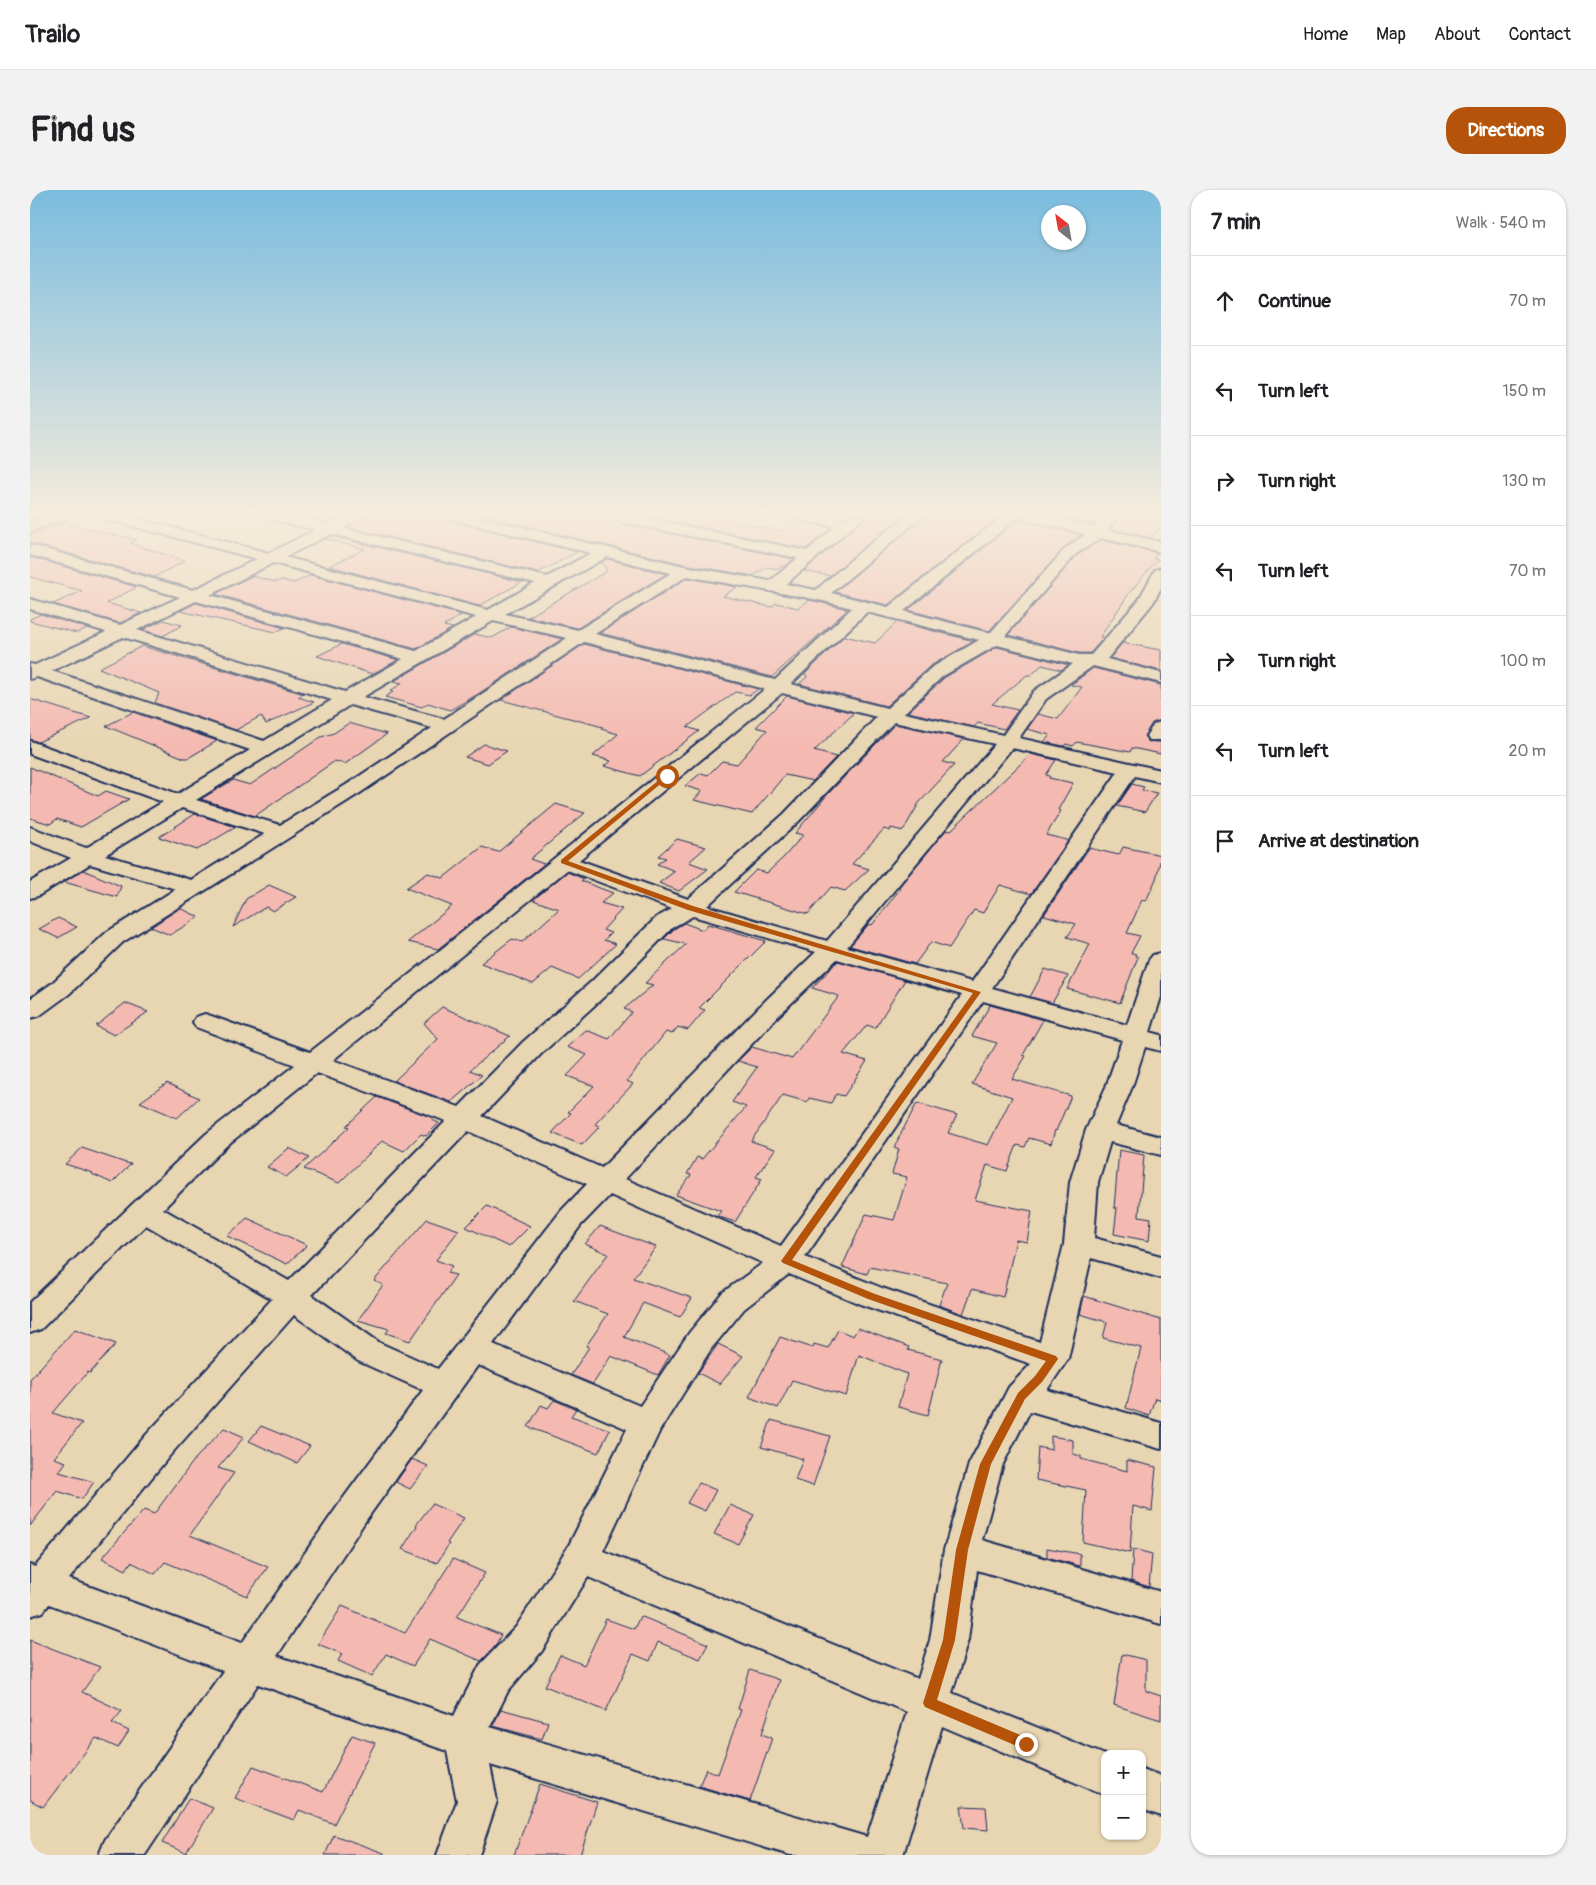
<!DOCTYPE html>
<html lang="en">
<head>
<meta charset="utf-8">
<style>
	:root { --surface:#fff; --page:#f2f2f2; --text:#202124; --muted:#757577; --line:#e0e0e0; --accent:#b45309 }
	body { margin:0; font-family:Pangolin,sans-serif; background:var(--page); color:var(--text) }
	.controls { position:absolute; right:15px; bottom:15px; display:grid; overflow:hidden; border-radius:10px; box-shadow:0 1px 4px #0004 }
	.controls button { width:45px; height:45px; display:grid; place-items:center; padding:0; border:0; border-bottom:1px solid var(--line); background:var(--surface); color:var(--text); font:25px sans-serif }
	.compass { position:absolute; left:1011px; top:15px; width:45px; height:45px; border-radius:50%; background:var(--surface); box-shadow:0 1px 4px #0004; rotate:329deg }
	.stop { position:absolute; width:15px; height:15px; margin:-11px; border:4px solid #b45309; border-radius:50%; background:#fff }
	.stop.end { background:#b45309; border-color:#fff; box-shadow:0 1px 5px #0008 }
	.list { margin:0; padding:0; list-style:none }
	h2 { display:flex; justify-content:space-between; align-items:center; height:65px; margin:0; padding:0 20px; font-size:21px }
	h2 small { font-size:16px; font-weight:400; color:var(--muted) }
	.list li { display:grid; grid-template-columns:32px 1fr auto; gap:15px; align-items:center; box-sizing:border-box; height:90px; padding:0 20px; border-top:1px solid var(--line) }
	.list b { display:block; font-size:19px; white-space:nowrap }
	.list em { font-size:16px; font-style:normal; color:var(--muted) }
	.icon { flex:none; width:28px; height:28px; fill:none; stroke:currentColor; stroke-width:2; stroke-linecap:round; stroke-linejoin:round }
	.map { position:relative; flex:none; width:1131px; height:1665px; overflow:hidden; border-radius:20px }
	header { display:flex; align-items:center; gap:30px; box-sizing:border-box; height:70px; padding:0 25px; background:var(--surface); border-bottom:1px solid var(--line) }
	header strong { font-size:24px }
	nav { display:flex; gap:28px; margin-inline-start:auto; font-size:18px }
	.intro { display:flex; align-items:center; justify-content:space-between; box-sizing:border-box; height:120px; padding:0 30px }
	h1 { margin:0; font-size:35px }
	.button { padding:12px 22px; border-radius:20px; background:var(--accent); color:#fff; font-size:18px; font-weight:700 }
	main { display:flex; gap:30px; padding:0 30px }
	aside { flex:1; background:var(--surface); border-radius:20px; box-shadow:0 1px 4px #0004 }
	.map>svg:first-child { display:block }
	.building { fill:#f4b9b1; stroke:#1b2f5e }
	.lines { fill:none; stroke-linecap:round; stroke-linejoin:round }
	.street-casing { stroke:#1b2f5e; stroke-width:4 }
	.street { fill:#e8d5b2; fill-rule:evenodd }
	.route { fill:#b45309 }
</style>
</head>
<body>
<header>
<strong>Trailo</strong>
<nav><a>Home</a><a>Map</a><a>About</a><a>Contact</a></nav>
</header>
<div class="intro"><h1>Find us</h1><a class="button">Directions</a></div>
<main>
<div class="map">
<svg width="1131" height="1665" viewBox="0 0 1131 1665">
	<rect width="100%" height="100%" fill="#e8d5b2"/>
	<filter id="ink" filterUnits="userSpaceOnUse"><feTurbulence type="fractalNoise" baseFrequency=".02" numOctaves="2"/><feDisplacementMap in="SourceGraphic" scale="10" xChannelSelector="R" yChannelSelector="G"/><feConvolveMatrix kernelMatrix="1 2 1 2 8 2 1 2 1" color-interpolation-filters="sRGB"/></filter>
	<g filter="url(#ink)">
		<!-- building -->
		<g class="building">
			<polygon points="335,326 415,326 419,331 547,362 508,383 318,337"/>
			<polygon points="454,326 573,326 582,332 764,369 754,377 751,376 748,379 737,377 723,386 654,374"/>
			<polygon points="616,326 675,326 750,341 766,328 769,331 801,338 776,359"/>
			<polygon points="837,326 872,326 800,386 774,381"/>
			<polygon points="895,326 970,326 858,415 805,402"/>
			<polygon points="1027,326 1070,326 1064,335"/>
			<polygon points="1090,326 1131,326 1131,337 1121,348 1081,339"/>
			<polygon points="989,329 1051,345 1035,357 959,441 878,420"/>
			<polygon points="33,333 107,350 100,353 155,371 124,387 0,353 0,344 10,343"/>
			<polygon points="301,346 492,392 449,416 299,376 335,359 295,349"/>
			<polygon points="1071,350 1127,363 1123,368 1128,369 1100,402 1070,447 1074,448 1060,463 1049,463 978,445 1047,365"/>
			<polygon points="0,367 107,397 77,413 111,423 90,433 23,414 52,401 0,387"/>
			<polygon points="577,369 636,384 548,438 498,427 577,381 572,372"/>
			<polygon points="281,385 432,425 414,436 423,438 386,459 185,404 222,386 246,392 251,390 264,393"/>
			<polygon points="657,388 707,397 693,406 741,417 746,413 768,418 779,410 818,419 742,487 570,443"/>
			<polygon points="166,413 254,438 246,442 150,421"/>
			<polygon points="11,424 57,438 47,443 0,431 0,429"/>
			<polygon points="133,430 152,435 133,446 112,440"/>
			<polygon points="867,432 944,451 900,476 856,516 769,494 777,487 775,484 814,446 845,453"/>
			<polygon points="481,437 532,449 448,504 420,520 398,513 392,517 355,507 363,502 360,501 372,493 364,491 445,444 462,448"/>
			<polygon points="1092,453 1131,460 1131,481 1080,468"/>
			<polygon points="312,454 368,470 342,484 287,466"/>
			<polygon points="554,454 728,499 720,505 705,502 657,537 669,541 610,586 574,576 581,571 563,566 588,544 571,539 573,537 471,510"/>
			<polygon points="112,456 274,504 268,507 284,512 236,534 231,526 206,540 125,513 129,503 69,478"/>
			<polygon points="967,457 1039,475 1031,480 1012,475 1001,485 997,485 962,514 988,520 974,539 948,533 944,537 878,522 914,488"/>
			<polygon points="1063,478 1131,495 1131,530 1122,533 1114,546 1119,552 1131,552 1131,564 1102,558 1100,562 1047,552 1043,556 1036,554 1034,556 1014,552 1020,545 997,539 1008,524 1028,529 1052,497 1041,495"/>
			<polygon points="757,506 824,523 784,561 806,567 783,591 755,585 722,624 664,610 672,601 655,596 671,583 678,585 692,571 707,574 737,540 726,537"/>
			<polygon points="0,509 38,521 61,528 8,552 0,549"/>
			<polygon points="103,522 187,551 158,568 154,568 76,536"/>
			<polygon points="319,533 357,544 315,574 305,571 225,626 171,609 203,590 220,595 291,547 304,543"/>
			<polygon points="865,534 934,549 913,572 924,575 889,613 873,641 861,638 860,641 854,639 822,674 839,679 815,701 801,697 778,724 704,702 726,680 737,683 754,667 773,645 765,643 798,604"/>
			<polygon points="454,554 477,561 458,574 435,567"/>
			<polygon points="1001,564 1026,570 1016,585 1020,586 1019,588 1043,593 1028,620 1031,621 1016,645 1037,650 1037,653 1001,704 970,695 953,723 944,720 919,758 901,752 885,774 820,756 839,734 842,735 870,699 868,698 916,640 920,641"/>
			<polygon points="0,577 68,606 76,601 99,609 51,637 27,629 20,634 0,628"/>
			<polygon points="1102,594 1114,597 1112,600 1127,603 1115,622 1087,616"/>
			<polygon points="526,614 555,623 500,669 514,674 408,759 378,752 422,716 376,698 398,683 413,688 452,657 468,662"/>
			<polygon points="165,624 206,637 167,660 129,647"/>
			<polygon points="647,649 676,657 659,672 678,679 649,701 629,693 645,681 627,674 636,668 628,666"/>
			<polygon points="1093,657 1131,665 1131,668 1126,689 1116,711 1112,710 1097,743 1110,746 1101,763 1106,764 1105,766 1108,767 1090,813 1037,799 1060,754 1037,747 1046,734 1014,725 1059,658 1089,665"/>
			<polygon points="53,680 91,696 87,707 34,692"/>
			<polygon points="537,682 554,689 551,691 583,703 571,713 592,719 573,740 581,743 574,750 586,754 548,789 522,778 503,794 451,773 482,749 492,752 529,719 503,710"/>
			<polygon points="239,695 266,707 243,721 236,717 203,737 216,709"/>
			<polygon points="150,718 169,727 140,745 121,737"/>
			<polygon points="28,728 47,737 28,748 9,739"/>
			<polygon points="654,733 673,740 678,734 736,751 669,818 675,820 658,840 648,837 642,844 636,842 597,891 603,894 565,934 570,936 552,955 522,943 541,923 538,922 564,896 537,886 557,865 537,857 556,840 579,849 602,822 594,819 623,795 615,793 656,754 634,749 644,739"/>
			<polygon points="808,771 875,790 845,838 837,835 813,864 837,871 814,906 806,904 801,913 779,908 777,912 753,905 721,951 745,959 726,987 732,989 705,1032 687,1026 691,1021 646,1005 661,985 657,984 667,967 672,969 716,917 702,912 727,877 708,871 722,857 762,869 809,806 782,798"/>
			<polygon points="1015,779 1038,786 1022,813 1000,807"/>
			<polygon points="95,813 118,822 84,845 66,836"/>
			<polygon points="960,815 1013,830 993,865 996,866 982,889 1041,906 1026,941 1025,940 1021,954 999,948 995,957 987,955 977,981 957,975 945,1010 1002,1021 997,1052 986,1050 973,1107 942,1099 933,1124 909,1115 917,1093 840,1077 837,1084 812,1077 836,1024 864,1030 877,987 862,984 869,959 864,957 887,913 927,925 918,943 958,955 982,907 942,894 967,853 942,846"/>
			<polygon points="412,817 480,846 440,880 452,885 421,912 364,891 408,849 394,833"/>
			<polygon points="137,893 169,908 147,928 110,912"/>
			<polygon points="347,907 403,928 402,930 409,933 396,946 391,944 374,961 352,951 309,993 274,979 319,937 316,936"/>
			<polygon points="52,958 96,973 101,974 82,993 62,984 63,983 35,974"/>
			<polygon points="259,958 279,968 256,987 237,977"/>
			<polygon points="1089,960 1114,965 1109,1026 1121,1028 1119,1051 1084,1044 1087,1018 1084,1018"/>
			<polygon points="457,1016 500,1036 479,1057 436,1037"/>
			<polygon points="217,1028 277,1055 257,1074 197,1046"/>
			<polygon points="397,1029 429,1040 406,1070 422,1076 417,1083 426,1085 380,1151 356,1143 359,1139 328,1130 353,1095 344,1091"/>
			<polygon points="570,1036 626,1057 603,1088 662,1108 650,1127 613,1113 594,1147 640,1165 628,1185 581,1166 563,1194 541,1185 559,1157 556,1156 578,1124 544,1111 578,1064 555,1054"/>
			<polygon points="1054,1106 1131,1130 1131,1210 1125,1208 1119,1226 1096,1218 1111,1158 1073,1148 1077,1132 1050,1124"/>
			<polygon points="828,1138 879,1157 878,1160 912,1169 898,1225 868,1217 877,1184 829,1165 816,1206 762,1190 748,1218 719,1207 750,1147 783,1158 784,1154 798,1158 808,1140 823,1146"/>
			<polygon points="45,1139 86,1154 60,1183 58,1182 23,1223 52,1233 24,1268 36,1272 29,1282 64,1292 52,1309 27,1301 0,1336 0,1189"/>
			<polygon points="688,1154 713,1166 690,1194 668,1183"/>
			<polygon points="524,1210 546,1219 541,1226 580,1240 568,1263 498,1237 511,1215 518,1218"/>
			<polygon points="741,1230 800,1246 783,1296 765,1290 773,1269 731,1257"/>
			<polygon points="231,1236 280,1256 267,1273 219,1251"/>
			<polygon points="194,1238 214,1247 188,1278 204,1283 160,1345 238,1377 217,1406 135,1372 125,1384 101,1372 96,1380 72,1368 114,1320 124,1324 165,1269"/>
			<polygon points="1021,1246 1043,1250 1043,1264 1051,1266 1051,1269 1097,1281 1097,1270 1126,1277 1122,1321 1103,1316 1100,1363 1053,1352 1056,1300 1006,1290 1008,1257 1021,1260"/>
			<polygon points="382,1269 398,1276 380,1299 366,1292"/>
			<polygon points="669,1293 686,1300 675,1321 657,1313"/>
			<polygon points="402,1314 434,1328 417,1353 419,1354 407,1373 372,1359 387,1336 386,1335"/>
			<polygon points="700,1315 724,1325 708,1354 684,1344"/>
			<polygon points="1017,1358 1050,1364 1050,1376 1017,1367"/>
			<polygon points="1103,1359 1122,1364 1119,1397 1101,1391"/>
			<polygon points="423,1369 455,1383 427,1427 471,1445 464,1458 451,1471 400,1449 383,1476 356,1464 342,1486 308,1471 312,1464 288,1454 312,1416 375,1443"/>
			<polygon points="610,1426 678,1454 670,1469 628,1452 620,1471 603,1464 576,1521 515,1496 530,1465 554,1475 576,1429 604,1439"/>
			<polygon points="0,1450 70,1477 52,1502 92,1521 82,1533 99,1541 88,1558 66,1548 13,1617 0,1610"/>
			<polygon points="1092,1464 1116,1470 1116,1501 1131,1506 1131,1530 1084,1515"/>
			<polygon points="720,1480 749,1490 732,1544 742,1548 720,1611 669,1596 676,1579 688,1584 711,1520 708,1519"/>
			<polygon points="471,1519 518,1532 512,1549 463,1536"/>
			<polygon points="322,1545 345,1553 304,1634 269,1620 264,1630 205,1608 223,1576 293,1602"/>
			<polygon points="510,1594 567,1612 550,1665 484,1665"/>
			<polygon points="159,1608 183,1618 156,1663 132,1653"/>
			<polygon points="931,1616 956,1617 958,1640 934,1638"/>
			<polygon points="304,1645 354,1663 354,1665 295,1665"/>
		</g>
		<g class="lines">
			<defs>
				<g id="street">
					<polygon points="16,326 37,326 35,329 0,342 0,333"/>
					<path d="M 73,326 L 98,326 L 239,363 L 285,340 L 239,329 L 237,326 L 264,326 L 297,334 L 314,326 L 333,326 L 313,338 L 517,387 L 561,363 L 419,329 L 417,326 L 444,326 L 654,376 L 740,391 L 768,368 L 582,330 L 575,326 L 605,326 L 777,361 L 805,337 L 769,329 L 767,326 L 796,326 L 814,330 L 819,326 L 835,326 L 756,394 L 786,400 L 836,357 L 876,326 L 893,326 L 801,403 L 858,417 L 973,326 L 1017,326 L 1065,337 L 1073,326 L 1088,326 L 1078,340 L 1131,352 L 1131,362 L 1071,348 L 1046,364 L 975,446 L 1049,465 L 1061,465 L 1108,411 L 1125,380 L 1131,378 L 1131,398 L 1123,413 L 1077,469 L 1131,483 L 1131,493 L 1063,476 L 1016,509 L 989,548 L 1131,580 L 1131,592 L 1105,586 L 962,798 L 1097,835 L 1119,770 L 1123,765 L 1131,763 L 1131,807 L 1120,842 L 1131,845 L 1131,861 L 1115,857 L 1102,897 L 1086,935 L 1131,947 L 1131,965 L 1080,952 L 1068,992 L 1064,1048 L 1131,1066 L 1131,1088 L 1061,1068 L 1038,1169 L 1017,1200 L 1131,1233 L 1131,1259 L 1000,1221 L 973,1274 L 952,1350 L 1131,1402 L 1131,1434 L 947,1380 L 938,1450 L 922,1503 L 1075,1565 L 1075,1605 L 912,1536 L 873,1665 L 760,1665 L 460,1575 L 467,1611 L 449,1665 L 407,1665 L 427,1611 L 417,1561 L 228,1494 L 115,1665 L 69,1665 L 75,1650 L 193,1481 L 19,1414 L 13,1422 L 0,1426 L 0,1375 L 5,1377 L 117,1244 L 242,1109 L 116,1035 L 11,1139 L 0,1143 L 0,1112 L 176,944 L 265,875 L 166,837 L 163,832 L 166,827 L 175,824 L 184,827 L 280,862 L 384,781 L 735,499 L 554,452 L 330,603 L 93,752 L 39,804 L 9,826 L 0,828 L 0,809 L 21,794 L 77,742 L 146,699 L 60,674 L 8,706 L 0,708 L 0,692 L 41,668 L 0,651 L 0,637 L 56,658 L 133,612 L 0,564 L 0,551 L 148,604 L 220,560 L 7,487 L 0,489 L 0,474 L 5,475 L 76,442 L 0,419 L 0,409 L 90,435 L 150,407 L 0,365 L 0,355 L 163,400 L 227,369 L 75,329 ZM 989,326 L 991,329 L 1056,344 L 1036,358 L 960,443 L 874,421 ZM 301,344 L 505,393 L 458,420 L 255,367 ZM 577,367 L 641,383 L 548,440 L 475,424 ZM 243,373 L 446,427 L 386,461 L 180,405 ZM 657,386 L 789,410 L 822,418 L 745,490 L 565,444 ZM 166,411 L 373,469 L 315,502 L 107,440 ZM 837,422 L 949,450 L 901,478 L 857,518 L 761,494 ZM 463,431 L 537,448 L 414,529 L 333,507 ZM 93,447 L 302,510 L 234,551 L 22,481 ZM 967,455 L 1043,474 L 1004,501 L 973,545 L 874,523 L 913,486 ZM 752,503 L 847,527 L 754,624 L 658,709 L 549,670 ZM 320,515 L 402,538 L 316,595 L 250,635 L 166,610 ZM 864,532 L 965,554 L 797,751 L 677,716 L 768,632 ZM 982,558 L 1088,582 L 942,792 L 817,757 ZM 152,618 L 235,644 L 161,690 L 75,665 ZM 537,680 L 642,719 L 627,727 L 561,792 L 493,852 L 429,917 L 303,870 ZM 663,726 L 786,762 L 731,815 L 572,978 L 452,926 L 511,864 L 579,802 L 643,737 ZM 807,769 L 932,805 L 751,1056 L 595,989 L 749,825 ZM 953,811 L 1092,850 L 1076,897 L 1056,940 L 1040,992 L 1034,1054 L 1010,1152 L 852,1098 L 775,1067 ZM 287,883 L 416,931 L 259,1091 L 133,1019 L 196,956 ZM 438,941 L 557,994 L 531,1021 L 408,1179 L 350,1153 L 282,1105 ZM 580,1005 L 733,1073 L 692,1103 L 659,1143 L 610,1216 L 463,1154 L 551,1035 ZM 759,1084 L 830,1114 L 1001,1174 L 979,1197 L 939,1274 L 914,1360 L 900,1450 L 888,1489 L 573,1361 L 630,1240 L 681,1159 L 714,1119 ZM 264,1125 L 328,1171 L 393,1200 L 312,1310 L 212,1453 L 39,1389 L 141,1264 ZM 448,1175 L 597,1239 L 538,1357 L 486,1437 L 450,1475 L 424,1526 L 247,1466 L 336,1330 ZM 558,1387 L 877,1522 L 837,1647 L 460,1537 L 478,1501 L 512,1461 Z"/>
					<polygon points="1131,532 1131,550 1119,550 1116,546 1124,534"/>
					<polygon points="1112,1579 1131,1586 1131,1626 1112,1619"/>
				</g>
			</defs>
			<!-- street casing -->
			<use href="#street" class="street-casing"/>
			<!-- street -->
			<use href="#street" class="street"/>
		</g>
	</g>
	<!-- sky -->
	<linearGradient id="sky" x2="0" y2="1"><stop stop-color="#7bbcde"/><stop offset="0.58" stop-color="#f5ecdc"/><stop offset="1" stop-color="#f5ecdc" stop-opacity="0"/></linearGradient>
	<rect width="1131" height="559" fill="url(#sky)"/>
	<!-- route -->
	<polygon class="route" points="635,585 640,586 538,671 663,716 951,802 762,1070 845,1104 1026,1166 1028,1169 1012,1192 995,1209 961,1274 938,1360 925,1450 907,1510 1000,1549 1002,1554 1000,1558 996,1560 895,1517 893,1513 913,1450 926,1360 950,1274 988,1203 1005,1186 1016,1171 838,1109 753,1073 751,1071 943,803 658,720 531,673 531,670"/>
</svg>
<div class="controls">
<button>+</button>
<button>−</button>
</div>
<svg class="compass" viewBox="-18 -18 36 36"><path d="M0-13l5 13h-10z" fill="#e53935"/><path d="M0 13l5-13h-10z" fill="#757577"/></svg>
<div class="stop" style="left:637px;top:586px"></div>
<div class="stop end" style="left:996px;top:1554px"></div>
</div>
<aside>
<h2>7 min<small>Walk · 540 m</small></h2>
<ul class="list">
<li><svg class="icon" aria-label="ahead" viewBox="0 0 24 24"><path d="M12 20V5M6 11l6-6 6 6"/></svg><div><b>Continue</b></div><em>70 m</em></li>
<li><svg class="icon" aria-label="left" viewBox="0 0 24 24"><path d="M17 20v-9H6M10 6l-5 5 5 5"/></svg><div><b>Turn left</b></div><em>150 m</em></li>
<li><svg class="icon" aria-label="right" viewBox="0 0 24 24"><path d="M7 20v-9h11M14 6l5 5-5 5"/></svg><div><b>Turn right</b></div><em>130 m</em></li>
<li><svg class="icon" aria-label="left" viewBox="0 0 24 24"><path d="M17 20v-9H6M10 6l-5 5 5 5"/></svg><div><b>Turn left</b></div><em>70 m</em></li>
<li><svg class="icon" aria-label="right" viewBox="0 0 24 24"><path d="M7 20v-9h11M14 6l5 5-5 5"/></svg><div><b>Turn right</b></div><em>100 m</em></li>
<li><svg class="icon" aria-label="left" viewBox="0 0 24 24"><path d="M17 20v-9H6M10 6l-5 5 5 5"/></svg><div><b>Turn left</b></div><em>20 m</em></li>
<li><svg class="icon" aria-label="arrive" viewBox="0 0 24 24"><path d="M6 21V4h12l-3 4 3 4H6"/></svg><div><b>Arrive at destination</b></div></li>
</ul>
</aside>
</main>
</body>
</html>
